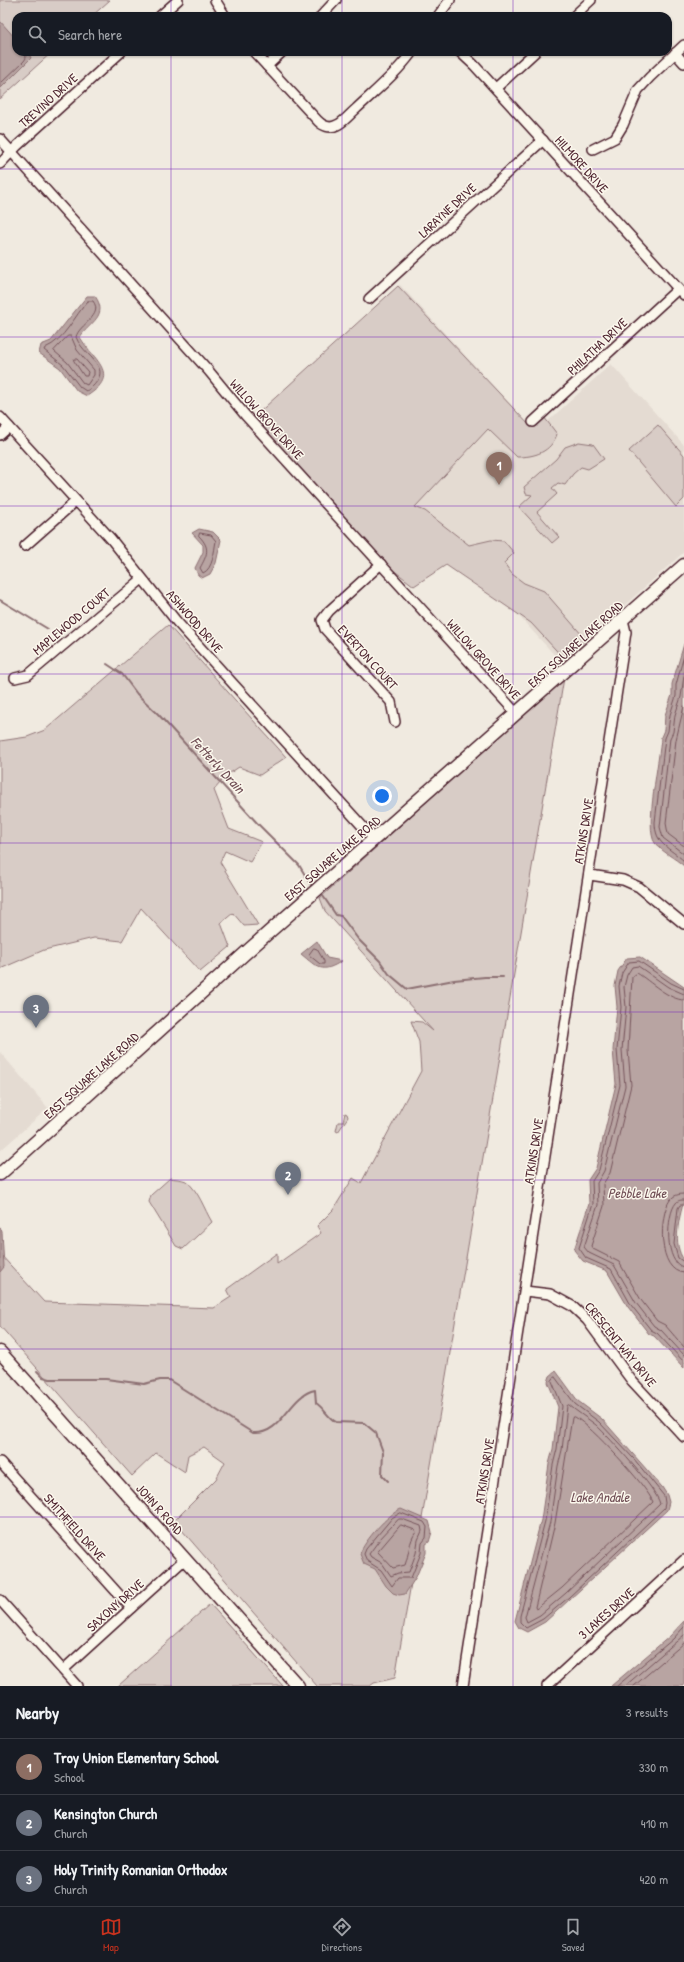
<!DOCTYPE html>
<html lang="en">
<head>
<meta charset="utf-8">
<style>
	:root { --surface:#171b24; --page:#20242c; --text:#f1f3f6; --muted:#9ea1a6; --line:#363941; --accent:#c8321e }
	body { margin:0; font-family:"Patrick Hand",sans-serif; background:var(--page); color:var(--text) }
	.you { position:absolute; left:382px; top:796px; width:14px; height:14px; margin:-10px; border:3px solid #fff; border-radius:50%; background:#1a73e8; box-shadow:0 0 0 6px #1a73e833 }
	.badge { display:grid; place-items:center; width:26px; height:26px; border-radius:50%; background:var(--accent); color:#fff; font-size:13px; font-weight:700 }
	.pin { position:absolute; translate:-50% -33px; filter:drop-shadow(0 1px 2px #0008) }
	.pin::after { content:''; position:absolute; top:21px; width:14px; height:12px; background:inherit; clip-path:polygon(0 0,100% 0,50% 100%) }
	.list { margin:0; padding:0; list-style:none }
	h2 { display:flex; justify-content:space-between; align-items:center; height:52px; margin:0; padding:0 16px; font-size:17px }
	h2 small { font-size:13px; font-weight:400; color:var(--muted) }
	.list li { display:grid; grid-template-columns:26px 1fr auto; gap:12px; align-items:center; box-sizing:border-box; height:56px; padding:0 16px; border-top:1px solid var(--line) }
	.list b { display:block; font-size:15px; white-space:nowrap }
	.list p { margin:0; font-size:13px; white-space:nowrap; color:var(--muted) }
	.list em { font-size:13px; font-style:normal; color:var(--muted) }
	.icon { flex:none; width:22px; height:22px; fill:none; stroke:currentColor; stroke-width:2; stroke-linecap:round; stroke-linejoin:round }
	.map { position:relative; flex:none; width:684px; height:1686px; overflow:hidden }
	.search { position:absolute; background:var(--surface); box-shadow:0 1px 3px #0004; left:12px; right:12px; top:12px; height:44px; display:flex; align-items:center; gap:10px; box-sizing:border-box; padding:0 14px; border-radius:12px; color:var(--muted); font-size:15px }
	.sheet { height:220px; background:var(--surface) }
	nav { display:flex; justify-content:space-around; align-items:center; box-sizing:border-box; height:56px; border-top:1px solid var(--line); background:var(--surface); font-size:11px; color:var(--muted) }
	nav a { display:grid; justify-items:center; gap:2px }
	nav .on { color:var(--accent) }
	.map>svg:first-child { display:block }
	.built { fill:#e4dbd2 }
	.green { fill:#d8ccc6; stroke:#917678 }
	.water { fill:#b8a4a2; stroke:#8c6f72 }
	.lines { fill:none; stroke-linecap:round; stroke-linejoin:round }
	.shore { stroke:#76545b; stroke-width:1 }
	.stream { stroke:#8c6f72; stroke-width:2 }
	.minor-casing { stroke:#4a1f2b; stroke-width:12 }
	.major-casing { stroke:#4a1f2b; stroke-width:15 }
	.minor { stroke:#fbf7ec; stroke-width:9 }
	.major { stroke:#fbf7ec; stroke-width:12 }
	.grid { fill:none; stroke:#7b2cbf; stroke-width:1; stroke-opacity:0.55 }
	.labels { text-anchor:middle; stroke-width:3; stroke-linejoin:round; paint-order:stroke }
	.street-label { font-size:13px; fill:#4a1f2b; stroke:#fbf7ec }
	.water-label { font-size:14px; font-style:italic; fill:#704e55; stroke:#fbf7ec }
</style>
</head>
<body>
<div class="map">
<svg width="684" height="1686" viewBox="0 0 684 1686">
	<rect width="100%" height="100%" fill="#f0eae0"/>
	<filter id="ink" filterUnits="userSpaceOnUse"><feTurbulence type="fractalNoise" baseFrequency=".025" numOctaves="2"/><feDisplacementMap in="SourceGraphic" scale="8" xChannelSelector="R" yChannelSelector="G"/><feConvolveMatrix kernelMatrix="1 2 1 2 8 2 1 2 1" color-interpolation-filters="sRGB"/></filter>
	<g filter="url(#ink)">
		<!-- built -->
		<g class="built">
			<polygon points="400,285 536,432 611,364 684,445 684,552 561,662 434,524 388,566 253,417"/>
			<polygon points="0,1052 48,1108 0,1151"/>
		</g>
		<!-- green -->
		<g class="green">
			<polygon points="0,0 110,0 92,16 16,16 16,52 52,52 0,99"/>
			<path d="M 398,286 L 531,427 L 544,417 L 557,434 C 551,452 535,457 517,457 L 488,429 L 415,507 L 425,511 L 469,545 L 491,540 L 504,541 L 514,553 L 504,563 L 512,574 L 524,583 L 544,591 L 589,643 L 567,662 L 531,623 L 446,565 L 414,586 L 388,566 L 254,417 Z"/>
			<polygon points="658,425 684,455 684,499 676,507 629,451"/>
			<polygon points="579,442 593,444 604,459 588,469 581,467 573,474 565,485 558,483 552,488 557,494 537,512 559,537 552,543 519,507 532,495 526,494 524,487 556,459 565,447"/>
			<polygon points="168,625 286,757 260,775 239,767 227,775 214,790 229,829 262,842 250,862 225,851 220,862 258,925 244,926 233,913 221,923 230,947 200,972 141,908 122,941 94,938 44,950 0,969 0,741 27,737 45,730"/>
			<polygon points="564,678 395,1678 374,1683 370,1686 317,1686 174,1521 216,1479 225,1462 204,1447 188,1455 185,1472 156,1453 132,1476 0,1326 0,1254 44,1302 214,1308 231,1297 227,1289 277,1253 277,1264 321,1233 317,1226 333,1210 353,1178 361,1183 421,1071 419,1042 411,1021 422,1022 433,1031 325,911 320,898"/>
			<polygon points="345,1113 347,1114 348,1117 338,1132 336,1131 338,1122 343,1122"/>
			<path d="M 170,1178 C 174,1179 182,1179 186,1181 C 199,1191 204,1209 212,1222 L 183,1249 L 176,1246 L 149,1202 L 151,1195 Z"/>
			<polygon points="210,1604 283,1686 118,1686"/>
		</g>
		<!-- water -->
		<g class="water">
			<polygon points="0,21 16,39 16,52 28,52 31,58 0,89"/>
			<path d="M 87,296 L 95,296 C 109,316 90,322 80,337 C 93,360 122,374 87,396 L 77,391 L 60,368 L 39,353 L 41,345 L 51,341 Z"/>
			<polygon points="199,529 213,532 221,540 216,563 210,574 202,578 198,575 195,568 203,552 203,545 192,533"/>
			<path d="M 684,644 L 684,866 C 675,858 662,852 655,843 C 644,828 660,759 661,737 L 664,730 L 665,715 L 672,695 L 672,684 Z"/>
			<path d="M 317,941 L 327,958 L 342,961 C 322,974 318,968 301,954 Z"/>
			<path d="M 640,957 L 684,987 L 684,1201 C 679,1218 672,1244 684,1260 L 684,1368 L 654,1336 L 649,1334 L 628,1307 L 607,1271 L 583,1261 L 574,1250 L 589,1204 L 588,1180 L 596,1168 L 616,1084 L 613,1050 L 617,1007 L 615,986 L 618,971 L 627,958 Z"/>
			<polygon points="0,1227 2,1232 4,1267 0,1272"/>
			<polygon points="556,1371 578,1401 602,1419 662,1487 667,1495 669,1502 667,1510 545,1622 527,1632 519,1628 515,1621 541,1520 549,1464 553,1449 558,1407 548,1382 550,1376"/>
			<path d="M 401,1509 L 429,1521 L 432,1532 L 429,1542 L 426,1544 L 426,1553 L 416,1577 L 405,1594 L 399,1595 L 393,1593 L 386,1586 L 375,1569 L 364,1564 L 360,1554 C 364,1541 388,1514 401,1509 Z"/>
			<polygon points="684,1621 684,1686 611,1686 670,1636"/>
		</g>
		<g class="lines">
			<!-- shore -->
			<g class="shore">
				<polyline points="0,84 24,61 26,58 25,52"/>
				<path d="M 88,301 L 93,301 C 104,316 79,324 76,337 C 81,350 94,357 99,368 C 103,377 93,388 86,391 L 80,387 L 63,365 L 44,350 L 45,348 C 65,340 74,316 88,301 Z"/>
				<polygon points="68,336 71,336 77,350 94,370 94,375 87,385 83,383 67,362 54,351"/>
				<polygon points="74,359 77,359 88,372 87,376 84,376 74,361"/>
				<path d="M 200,533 L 211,535 L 216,541 C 214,551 213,569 203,573 L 200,568 C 207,555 211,548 199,536 Z"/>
				<path d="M 684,655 L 676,685 L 676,696 L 670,715 L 668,731 L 665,738 L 655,822 C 655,845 669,847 684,861"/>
				<polyline points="684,676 681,697 675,715 673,732 670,738 660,827 663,838 684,854"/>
				<polyline points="684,706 676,740 666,823 668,834 684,846"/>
				<polygon points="314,948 317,949 324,961 324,964 320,964 309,955"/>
				<polyline points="684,989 671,983 639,961 629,962 622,973 619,986 621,1007 617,1050 620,1085 599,1170 592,1181 593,1204 579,1248 586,1258 611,1269 631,1305 651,1330 657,1333 684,1362"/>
				<polyline points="684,994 668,987 638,966 632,967 627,975 624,987 626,1007 622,1050 625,1086 604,1171 597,1183 598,1205 584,1247 589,1253 614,1265 636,1303 654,1326 661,1330 684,1355"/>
				<path d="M 684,1000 C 669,1000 650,981 637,973 L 632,977 L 628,1050 L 631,1085 L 610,1173 L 603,1184 L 604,1206 L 591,1246 L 593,1249 L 619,1262 L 641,1300 L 657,1321 L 665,1325 L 684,1347"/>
				<path d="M 684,1194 C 679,1194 674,1195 670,1200 C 659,1215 657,1272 684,1273"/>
				<path d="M 684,1200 C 681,1200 678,1200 676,1203 C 666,1214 664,1265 684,1267"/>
				<polyline points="684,1205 680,1205 678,1208 674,1244 678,1258 684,1262"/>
				<polygon points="555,1377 575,1404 599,1422 634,1459 664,1496 665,1503 664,1508 569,1597 543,1619 526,1628 520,1622 520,1616 545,1521 553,1465 557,1449 562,1406 552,1381"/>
				<path d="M 569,1405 C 577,1412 587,1418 596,1425 C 609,1437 657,1489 660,1504 L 566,1593 L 540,1615 L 527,1622 L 525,1617 L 550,1522 L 558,1466 L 562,1450 L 567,1406 Z"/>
				<path d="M 575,1417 C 590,1425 647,1486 653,1502 L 562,1588 L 536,1609 L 535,1607 L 555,1523 L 572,1418 Z"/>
				<polygon points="401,1513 424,1522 427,1527 426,1538 422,1543 421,1553 411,1578 398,1578 392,1586 381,1570 367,1561 364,1554 366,1549 392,1518"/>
				<polygon points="399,1519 402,1519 421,1526 422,1531 418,1540 416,1553 409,1572 398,1573 391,1576 382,1563 371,1557 369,1554 380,1539"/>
				<path d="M 401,1525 L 415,1530 L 416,1532 C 409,1541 409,1554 405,1565 L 393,1568 L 378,1552 Z"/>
				<polyline points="617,1686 673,1639 684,1627"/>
				<polyline points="625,1686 684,1635"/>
				<polyline points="634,1686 684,1643"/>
			</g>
			<!-- stream -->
			<g class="stream">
				<polyline points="0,600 48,629"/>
				<polyline points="107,664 122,674 137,694 158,714 258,824 299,865 311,885"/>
				<polyline points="323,896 336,915 341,916 358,939 380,961 389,974 407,989 454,980 485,977 503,977"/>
				<path d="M 37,1371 L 43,1377 L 50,1379 L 106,1379 L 144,1384 L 160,1380 L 169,1380 L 253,1433 C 283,1435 289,1395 315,1390 L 316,1403 C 324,1408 328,1418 336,1422 L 364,1423 L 376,1433 L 383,1452 L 382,1475 L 388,1481"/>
			</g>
			<defs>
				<g id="minor">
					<polyline points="215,0 225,16"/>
					<polyline points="160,16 178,0"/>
					<polyline points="321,16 336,0"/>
					<polyline points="438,16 450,0"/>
					<polyline points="574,16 591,0"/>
					<path d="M 254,52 L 318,121 C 323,126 330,129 337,125 C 344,122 350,114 356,109 C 375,91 396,74 412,52"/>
					<polyline points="460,52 474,65 684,295"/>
					<polyline points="675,53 684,63"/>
					<polyline points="267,66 282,52"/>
					<polyline points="496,88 535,52"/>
					<polyline points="0,139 208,370 245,415 517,714"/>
					<polyline points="593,149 615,138 623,125 638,90 650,77 684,45"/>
					<polyline points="0,164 17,146 121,52"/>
					<polyline points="369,299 543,140"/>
					<polyline points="0,417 111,539 177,622 374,839"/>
					<polyline points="533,422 678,289"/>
					<polyline points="0,435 9,427"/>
					<polyline points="25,546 76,501"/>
					<polyline points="381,564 329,611 322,620 325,629 391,702 395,722"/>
					<polyline points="15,678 28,675 142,579"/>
					<polyline points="590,875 623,880 639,887 684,924"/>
					<polyline points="525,1291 550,1294 572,1306 587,1320 632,1381 684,1437"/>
					<polyline points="0,1462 131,1608"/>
					<polyline points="0,1600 77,1686"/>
					<polyline points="63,1670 185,1559"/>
					<polyline points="463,1686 626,632 623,620"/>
					<polyline points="547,1686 684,1560"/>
				</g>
				<g id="major">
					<polyline points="0,1174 251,948 684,565"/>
					<polyline points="0,1352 298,1686"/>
				</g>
			</defs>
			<!-- minor casing -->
			<use href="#minor" class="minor-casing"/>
			<!-- major casing -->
			<use href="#major" class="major-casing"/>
			<!-- minor -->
			<use href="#minor" class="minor"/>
			<!-- major -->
			<use href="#major" class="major"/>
		</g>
	</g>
	<!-- grid -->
	<path class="grid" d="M 171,0 L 171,16M 342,0 L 342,16M 513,0 L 513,16M 171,52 L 171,1686M 342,52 L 342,1686M 513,52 L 513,1686M 0,169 L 684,169M 0,337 L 684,337M 0,506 L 684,506M 0,674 L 684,674M 0,843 L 684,843M 0,1012 L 684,1012M 0,1180 L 684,1180M 0,1349 L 684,1349M 0,1517 L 684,1517"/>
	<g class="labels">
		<!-- street labels -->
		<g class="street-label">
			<text transform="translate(48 100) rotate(-42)" y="5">TREVINO DRIVE</text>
			<text transform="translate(582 164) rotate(48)" y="5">HILMORE DRIVE</text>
			<text transform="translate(447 210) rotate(-43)" y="5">LARAYNE DRIVE</text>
			<text transform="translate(597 346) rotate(-43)" y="5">PHILATHA DRIVE</text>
			<text transform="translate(267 419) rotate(48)" y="5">WILLOW GROVE DRIVE</text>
			<text transform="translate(71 621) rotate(-40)" y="5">MAPLEWOOD COURT</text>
			<text transform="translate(195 621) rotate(49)" y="5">ASHWOOD DRIVE</text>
			<text transform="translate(575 644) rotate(-42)" y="5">EAST SQUARE LAKE ROAD</text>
			<text transform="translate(368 657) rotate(48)" y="5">EVERTON COURT</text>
			<text transform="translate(484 659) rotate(48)" y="5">WILLOW GROVE DRIVE</text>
			<text transform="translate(583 831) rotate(-81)" y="5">ATKINS DRIVE</text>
			<text transform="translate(332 858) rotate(-41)" y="5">EAST SQUARE LAKE ROAD</text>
			<text transform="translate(91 1075) rotate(-42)" y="5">EAST SQUARE LAKE ROAD</text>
			<text transform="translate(533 1151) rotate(-81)" y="5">ATKINS DRIVE</text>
			<text transform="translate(621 1344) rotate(51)" y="5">CRESCENT WAY DRIVE</text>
			<text transform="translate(484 1471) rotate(-81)" y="5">ATKINS DRIVE</text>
			<text transform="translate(160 1509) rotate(48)" y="5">JOHN R ROAD</text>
			<text transform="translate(75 1527) rotate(48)" y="5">SMITHFIELD DRIVE</text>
			<text transform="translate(115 1605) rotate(-42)" y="5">SAXONY DRIVE</text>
			<text transform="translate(606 1613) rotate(-42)" y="5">3 LAKES DRIVE</text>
		</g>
		<!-- water labels -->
		<g class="water-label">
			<text transform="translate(218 765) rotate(47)" y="5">Fetterly Drain</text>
			<text x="637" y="1198">Pebble Lake</text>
			<text x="600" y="1502">Lake Andale</text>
		</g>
	</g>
</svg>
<div class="you"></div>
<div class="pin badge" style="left:499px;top:485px;background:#8d6e63">1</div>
<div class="pin badge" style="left:288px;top:1195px;background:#6b7280">2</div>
<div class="pin badge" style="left:36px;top:1028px;background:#6b7280">3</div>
<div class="search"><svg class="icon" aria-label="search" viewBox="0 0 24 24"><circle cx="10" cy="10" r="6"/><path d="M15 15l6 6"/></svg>Search here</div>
</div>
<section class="sheet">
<h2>Nearby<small>3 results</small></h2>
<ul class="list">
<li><span class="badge" style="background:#8d6e63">1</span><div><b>Troy Union Elementary School</b><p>School</p></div><em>330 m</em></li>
<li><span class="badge" style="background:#6b7280">2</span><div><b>Kensington Church</b><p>Church</p></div><em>410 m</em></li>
<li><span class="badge" style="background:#6b7280">3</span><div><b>Holy Trinity Romanian Orthodox</b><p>Church</p></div><em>420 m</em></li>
</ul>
</section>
<nav>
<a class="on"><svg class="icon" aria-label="map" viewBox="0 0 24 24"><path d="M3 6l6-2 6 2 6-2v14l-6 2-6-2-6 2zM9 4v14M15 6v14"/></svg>Map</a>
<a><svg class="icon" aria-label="directions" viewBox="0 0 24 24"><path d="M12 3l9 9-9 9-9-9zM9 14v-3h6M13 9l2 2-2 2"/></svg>Directions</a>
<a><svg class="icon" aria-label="saved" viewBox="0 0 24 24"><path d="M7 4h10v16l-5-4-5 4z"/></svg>Saved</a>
</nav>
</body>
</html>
